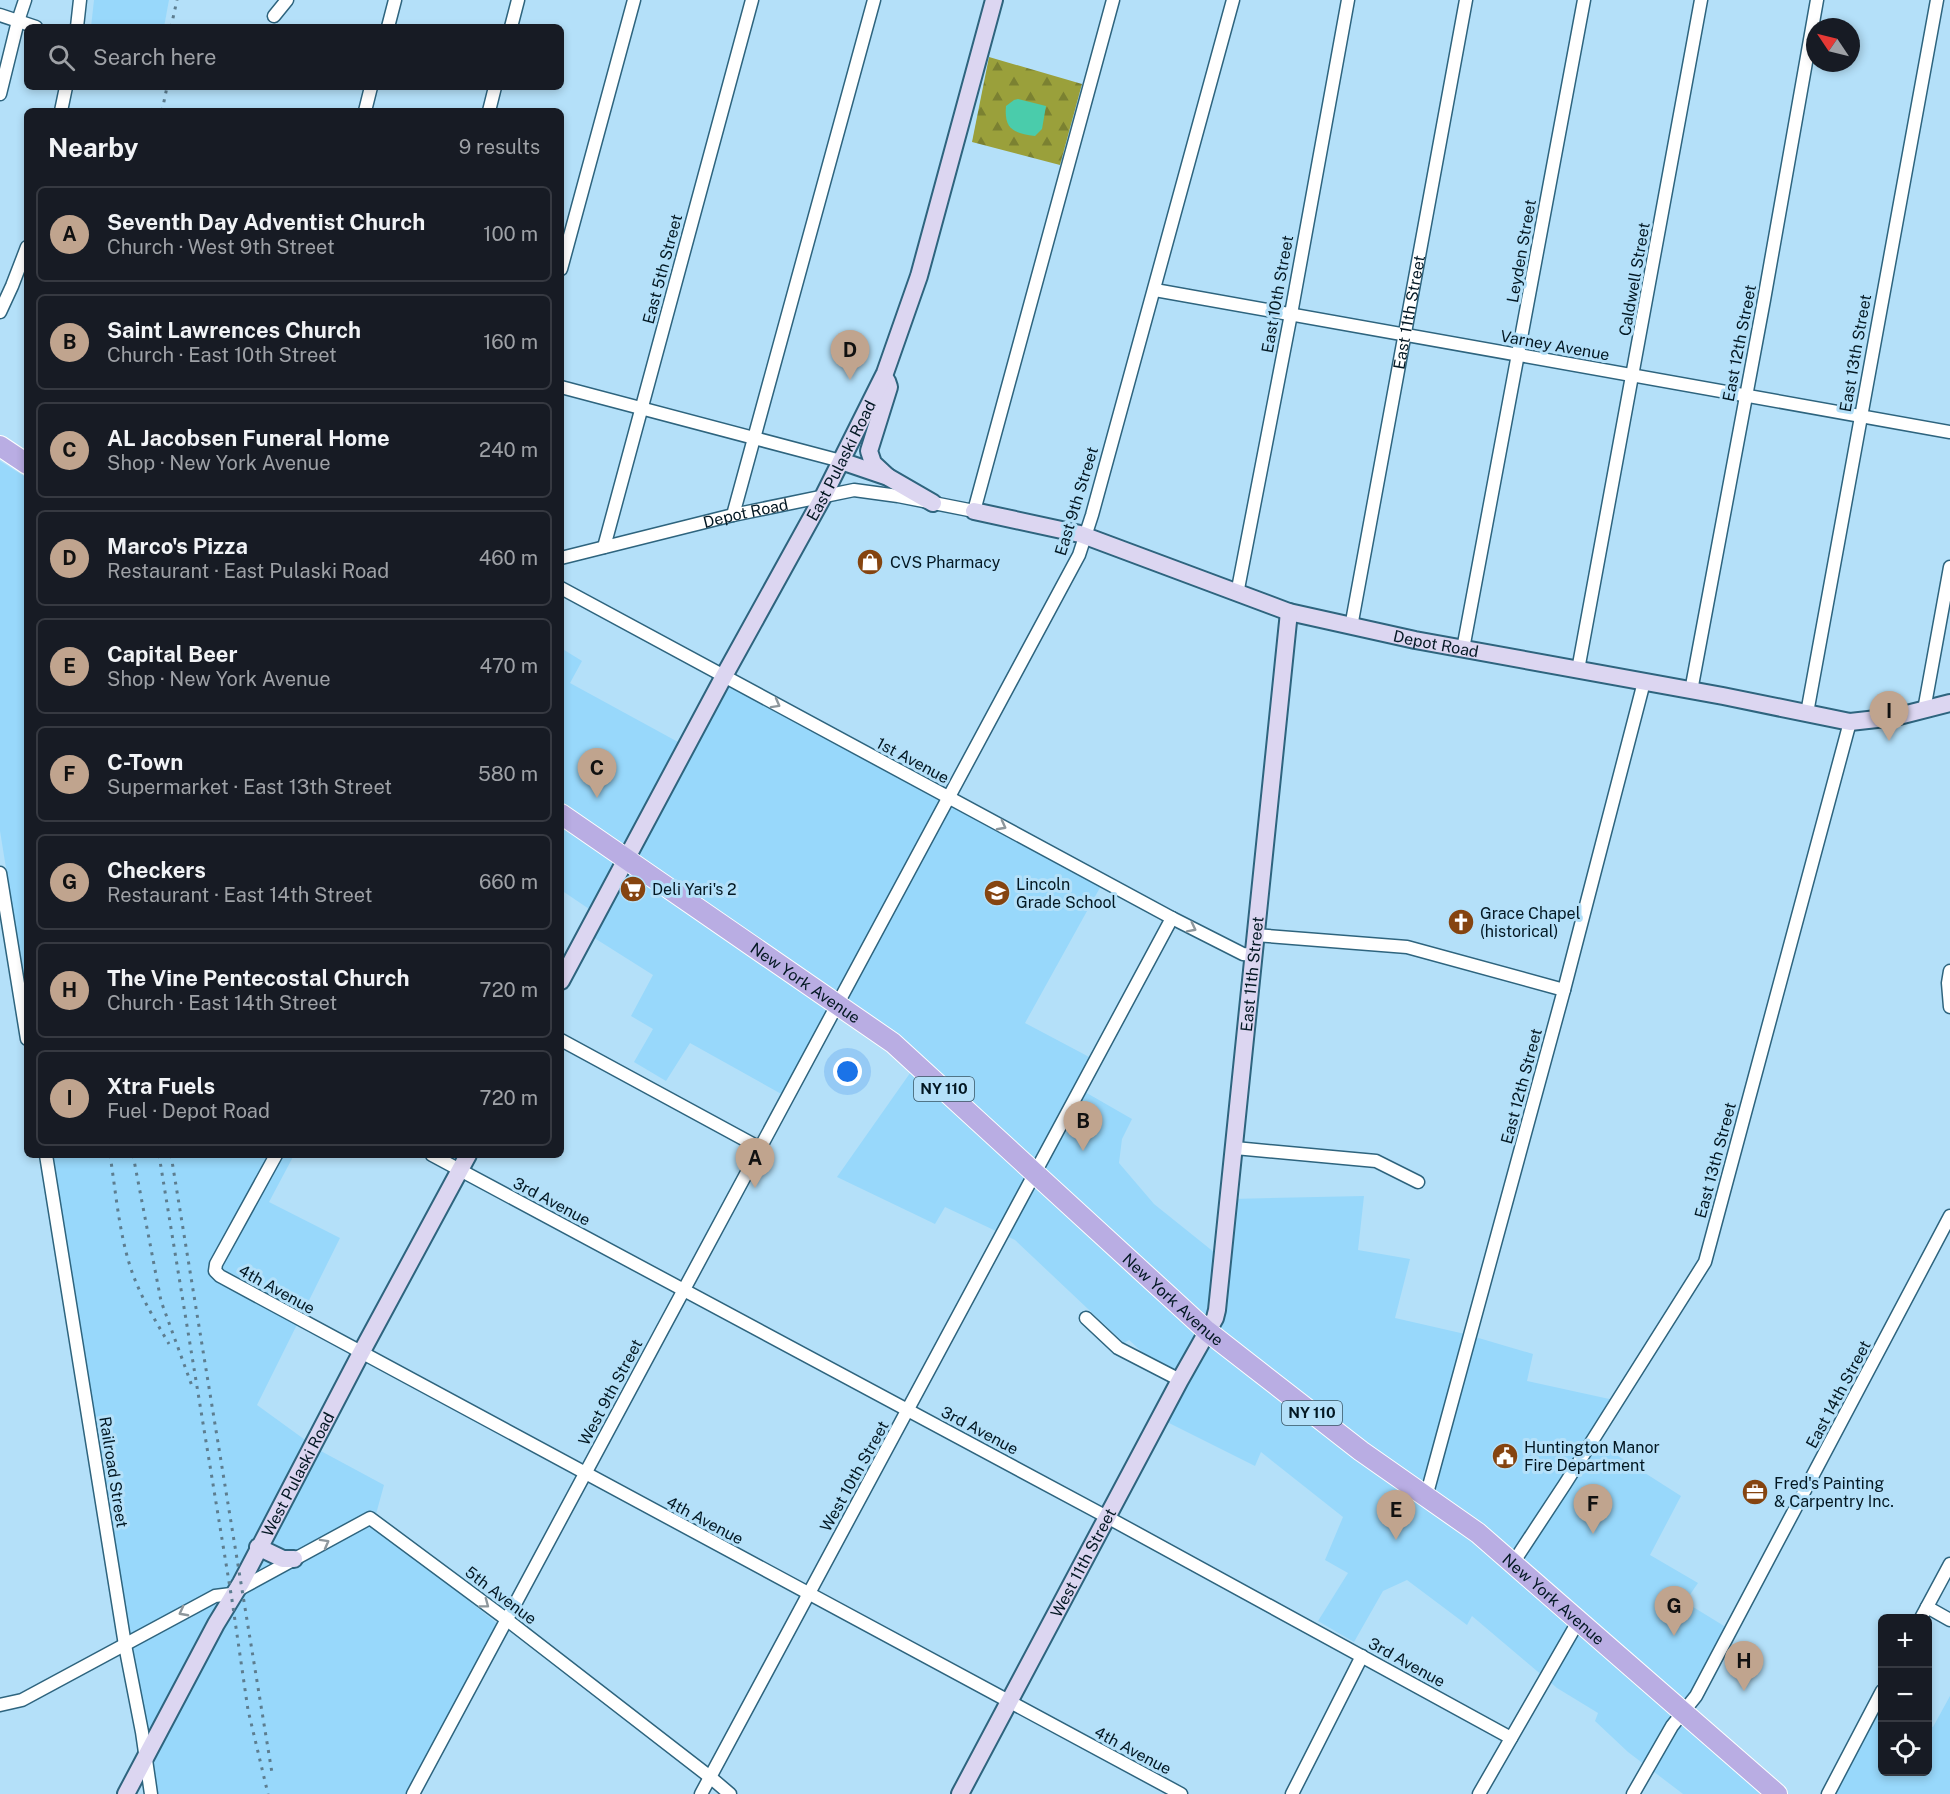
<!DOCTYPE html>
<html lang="en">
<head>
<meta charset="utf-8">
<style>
	:root { --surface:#171b24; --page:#20242c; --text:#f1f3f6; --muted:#9ea1a6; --line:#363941; --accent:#c0a48e }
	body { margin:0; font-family:"Public Sans",sans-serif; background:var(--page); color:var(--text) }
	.controls { position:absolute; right:18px; bottom:18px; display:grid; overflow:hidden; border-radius:9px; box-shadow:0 3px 9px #0003 }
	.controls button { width:54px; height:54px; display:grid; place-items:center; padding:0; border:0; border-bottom:2px solid var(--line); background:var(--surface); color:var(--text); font:30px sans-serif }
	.compass { position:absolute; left:1806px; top:18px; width:54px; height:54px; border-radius:50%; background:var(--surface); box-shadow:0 3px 9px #0003; rotate:305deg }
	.you { position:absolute; left:848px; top:1072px; width:21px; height:21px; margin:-15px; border:4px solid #fff; border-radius:50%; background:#1a73e8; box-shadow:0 0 0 9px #1a73e833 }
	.badge { display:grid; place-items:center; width:39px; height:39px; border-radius:50%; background:var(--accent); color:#111; font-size:20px; font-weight:700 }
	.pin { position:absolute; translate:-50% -50px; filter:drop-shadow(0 2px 3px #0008) }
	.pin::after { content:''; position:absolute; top:32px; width:21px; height:18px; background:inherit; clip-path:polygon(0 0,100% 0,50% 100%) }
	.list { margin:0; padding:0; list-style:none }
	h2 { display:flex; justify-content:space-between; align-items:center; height:78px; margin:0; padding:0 24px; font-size:26px }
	h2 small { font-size:20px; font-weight:400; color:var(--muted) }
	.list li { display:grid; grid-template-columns:39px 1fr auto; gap:18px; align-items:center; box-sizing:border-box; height:96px; margin:0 12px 12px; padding:0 12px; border:2px solid var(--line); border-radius:9px }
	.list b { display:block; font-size:22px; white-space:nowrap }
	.list p { margin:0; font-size:20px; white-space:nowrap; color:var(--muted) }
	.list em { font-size:20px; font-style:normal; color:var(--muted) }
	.icon { flex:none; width:33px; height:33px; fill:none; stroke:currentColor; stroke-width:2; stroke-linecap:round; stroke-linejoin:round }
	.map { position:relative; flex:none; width:1950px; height:1794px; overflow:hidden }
	.search { position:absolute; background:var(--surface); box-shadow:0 3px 9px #0003; left:24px; top:24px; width:540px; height:66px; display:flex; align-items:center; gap:15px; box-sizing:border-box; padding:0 21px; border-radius:9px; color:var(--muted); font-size:22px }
	.panel { position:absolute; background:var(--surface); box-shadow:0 3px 9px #0003; left:24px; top:108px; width:540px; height:1050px; border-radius:9px }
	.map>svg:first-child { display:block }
	.built { fill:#98d8fb }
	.forest { fill:url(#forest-firs) }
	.water { fill:#4accab }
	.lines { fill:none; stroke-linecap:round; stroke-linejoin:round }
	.street-casing { stroke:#2e647e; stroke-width:15 }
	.secondary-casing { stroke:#2e647e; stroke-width:20 }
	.primary-casing { stroke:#fff; stroke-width:22 }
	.street { stroke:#fff; stroke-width:12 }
	.secondary { stroke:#dcd6f1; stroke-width:16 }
	.primary { stroke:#b9ade3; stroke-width:20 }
	.rail { stroke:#5d7d8f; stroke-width:3; stroke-dasharray:3 6; stroke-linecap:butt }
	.oneway { stroke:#8e979c }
	.labels { text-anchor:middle; stroke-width:6; stroke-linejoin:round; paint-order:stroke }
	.shield { fill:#b4e0f9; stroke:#385463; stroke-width:1.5 }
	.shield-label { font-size:15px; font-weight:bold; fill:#031823 }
	.street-label { font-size:16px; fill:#031823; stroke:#b4e0f9 }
	.poi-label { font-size:16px; fill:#031823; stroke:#b4e0f9; text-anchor:start }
</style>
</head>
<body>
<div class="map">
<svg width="1950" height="1794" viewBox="0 0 1950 1794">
	<defs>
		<pattern id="forest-firs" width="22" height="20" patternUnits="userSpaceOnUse" patternTransform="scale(1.5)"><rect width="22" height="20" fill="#9aa03b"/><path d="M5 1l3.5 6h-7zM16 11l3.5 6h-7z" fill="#7b8131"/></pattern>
	</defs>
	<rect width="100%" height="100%" fill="#b4e0f9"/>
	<!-- built -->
	<g class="built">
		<polygon points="94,0 169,0 164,27 91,27"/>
		<polygon points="0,461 27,478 27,998 0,831"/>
		<polygon points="561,648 582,661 570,683 689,748 725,678 1102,884 1025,1023 1093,1059 1078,1088 1132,1119 1122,1139 1119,1163 1154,1204 1225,1261 1231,1199 1364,1196 1358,1250 1410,1259 1395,1318 1465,1334 1533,1354 1527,1381 1614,1400 1590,1438 1681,1496 1650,1555 1698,1583 1685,1602 1729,1629 1695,1694 1679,1712 1772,1794 1683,1794 1628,1752 1595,1721 1598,1713 1557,1688 1472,1616 1467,1625 1407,1580 1383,1591 1354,1642 1318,1621 1348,1573 1325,1560 1343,1517 1261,1452 1255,1466 1157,1417 1179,1377 1155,1364 1129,1340 1124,1343 1015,1240 945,1207 935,1224 837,1177 915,1066 836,1006 785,1096 690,1043 666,1081 634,1062 653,1029 631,1016 653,975 588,934 598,915 561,890"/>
		<polygon points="53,1155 294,1155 269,1202 340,1238 257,1405 319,1450 384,1485 373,1525 498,1624 407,1794 156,1794"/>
		<polygon points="1950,1696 1950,1794 1826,1794 1882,1702 1882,1772 1928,1772 1928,1725 1933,1727"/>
	</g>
	<!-- forest -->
	<polygon class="forest" points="989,57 1082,84 1060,165 972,142"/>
	<!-- water -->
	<path class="water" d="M 1018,99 L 1046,106 L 1042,129 L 1035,136 C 1013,133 1004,129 1006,106 L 1014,100 Z"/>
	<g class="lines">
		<defs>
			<g id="street">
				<polyline points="0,15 36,27"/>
				<polyline points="274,16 287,0"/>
				<polyline points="77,27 80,0"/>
				<polyline points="388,27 395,0"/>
				<polyline points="511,27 518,0"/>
				<polyline points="0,94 18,21 25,0"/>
				<polyline points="61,111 66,87"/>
				<polyline points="365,111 371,87"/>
				<polyline points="489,111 495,87"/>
				<polyline points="561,269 634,0"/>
				<polyline points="1155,290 1950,432"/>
				<polyline points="0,312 12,286 27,247"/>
				<polyline points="561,387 841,461"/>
				<polyline points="733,515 874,0"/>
				<polyline points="604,547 752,0"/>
				<path id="s1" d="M 561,558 L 733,515 L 854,490 L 898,496 L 974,511 L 1113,0"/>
				<polyline points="561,588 1172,918 1243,954 1253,955"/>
				<polyline points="1237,594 1291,314 1348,0"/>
				<path id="s2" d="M 1351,627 L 1466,0"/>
				<polyline points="1463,649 1584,0"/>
				<polyline points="1578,670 1701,0"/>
				<polyline points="1691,691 1764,300 1817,0"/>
				<polyline points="1924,710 1950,567"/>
				<polyline points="1807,713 1937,0"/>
				<polyline points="0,873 27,1039"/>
				<polyline points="1255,935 1407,947 1564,990"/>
				<polyline points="1950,971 1948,983 1950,1007"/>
				<polyline points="561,1040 760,1148"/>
				<polyline points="1235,1148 1376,1161 1418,1182"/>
				<polyline points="46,1155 125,1645 142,1732 151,1794"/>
				<polyline points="276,1155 216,1264 215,1271 220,1276 1181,1794"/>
				<polyline points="432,1155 1107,1517 1511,1738"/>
				<polyline points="1086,1318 1118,1348 1180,1380"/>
				<polyline points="1426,1497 1564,990 1644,682"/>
				<polyline points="1513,1563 1565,1484 1705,1262 1850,722"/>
				<polyline points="1927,1607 1950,1620"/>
				<polyline points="1921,1618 1950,1564"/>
				<polyline points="0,1705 22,1700 215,1596 231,1594 236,1591 370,1518 506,1619 710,1777 730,1794"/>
				<path d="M 413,1794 C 633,1380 860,969 1079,555 L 1092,515 L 1233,0"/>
				<polyline points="701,1794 1172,918"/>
				<polyline points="1292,1794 1362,1656"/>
				<polyline points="1479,1794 1579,1620"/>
				<polyline points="1633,1794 1672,1726 1696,1696 1950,1216"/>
				<polyline points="1828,1794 1882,1691"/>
			</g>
			<g id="secondary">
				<polyline points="887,381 889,387 869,451 873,463 888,477"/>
				<polyline points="841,461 888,477 933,503"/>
				<path id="s3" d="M 974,511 L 1080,534 L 1289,612 L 1415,640 L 1723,696 L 1850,722 L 1895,717 L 1950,703"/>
				<path id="s4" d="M 561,981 L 724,676 L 824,495 L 885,373 L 919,276 L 994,0"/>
				<polyline points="258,1547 283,1559 294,1559"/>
				<path id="s5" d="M 126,1794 L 216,1624 L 241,1583 L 361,1353 L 468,1155"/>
				<path id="s6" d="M 960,1794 L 1180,1380 L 1215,1318 L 1217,1310 L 1289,612"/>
			</g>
			<g id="primary">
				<polyline points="0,446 27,464"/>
				<path id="s7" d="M 561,814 L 893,1043 L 1207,1331 L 1361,1451 L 1478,1533 L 1777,1794"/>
			</g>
		</defs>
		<!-- street casing -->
		<use href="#street" class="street-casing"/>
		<!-- secondary casing -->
		<use href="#secondary" class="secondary-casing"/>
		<!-- primary casing -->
		<use href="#primary" class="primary-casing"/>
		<!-- street -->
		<use href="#street" class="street"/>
		<!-- secondary -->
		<use href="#secondary" class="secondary"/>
		<!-- primary -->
		<use href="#primary" class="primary"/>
		<!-- rail -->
		<g class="rail">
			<polyline points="171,27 177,0"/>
			<polyline points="162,111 167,87"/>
			<path d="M 110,1155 C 116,1193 119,1233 131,1269 C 140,1296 155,1320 169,1344"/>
			<polyline points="133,1155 161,1301 192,1386"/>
			<polyline points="159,1155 232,1600 248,1710 268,1794"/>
			<polyline points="171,1155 272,1773"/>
		</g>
	</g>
	<!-- one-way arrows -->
	<defs><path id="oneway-chevron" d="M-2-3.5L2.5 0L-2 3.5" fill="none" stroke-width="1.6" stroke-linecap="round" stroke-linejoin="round" transform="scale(1.5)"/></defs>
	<g class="oneway">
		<use href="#oneway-chevron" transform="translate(776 704) rotate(29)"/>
		<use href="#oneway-chevron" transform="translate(1002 826) rotate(28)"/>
		<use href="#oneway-chevron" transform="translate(1192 928) rotate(27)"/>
		<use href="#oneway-chevron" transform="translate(325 1543) rotate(-29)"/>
		<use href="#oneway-chevron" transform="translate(485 1604) rotate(37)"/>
		<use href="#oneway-chevron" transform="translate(183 1612) rotate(152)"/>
	</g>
	<!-- icons -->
	<defs>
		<symbol id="shop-disc" viewBox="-11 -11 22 22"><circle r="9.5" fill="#854410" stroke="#b4e0f9"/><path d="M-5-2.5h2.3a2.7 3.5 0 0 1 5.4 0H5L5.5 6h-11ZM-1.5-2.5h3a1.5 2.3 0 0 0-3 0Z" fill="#fff"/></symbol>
		<symbol id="supermarket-disc" viewBox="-11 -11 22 22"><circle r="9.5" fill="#854410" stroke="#b4e0f9"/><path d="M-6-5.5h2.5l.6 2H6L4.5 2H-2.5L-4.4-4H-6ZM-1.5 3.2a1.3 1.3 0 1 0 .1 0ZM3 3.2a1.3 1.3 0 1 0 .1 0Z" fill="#fff"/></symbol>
		<symbol id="school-disc" viewBox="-11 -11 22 22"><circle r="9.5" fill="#854410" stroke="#b4e0f9"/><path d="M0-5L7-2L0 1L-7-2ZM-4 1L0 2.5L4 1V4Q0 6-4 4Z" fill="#fff"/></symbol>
		<symbol id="church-disc" viewBox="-11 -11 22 22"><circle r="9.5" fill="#854410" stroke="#b4e0f9"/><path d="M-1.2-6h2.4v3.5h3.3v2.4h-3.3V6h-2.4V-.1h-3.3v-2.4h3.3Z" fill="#fff"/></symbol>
		<symbol id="civic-disc" viewBox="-11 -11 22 22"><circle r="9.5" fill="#854410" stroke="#b4e0f9"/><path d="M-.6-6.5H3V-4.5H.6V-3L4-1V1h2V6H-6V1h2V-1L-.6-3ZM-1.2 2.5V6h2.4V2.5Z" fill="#fff"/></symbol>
		<symbol id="office-disc" viewBox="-11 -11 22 22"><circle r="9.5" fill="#854410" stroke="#b4e0f9"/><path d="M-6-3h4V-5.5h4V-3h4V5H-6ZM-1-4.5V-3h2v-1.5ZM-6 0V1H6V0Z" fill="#fff"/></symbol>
	</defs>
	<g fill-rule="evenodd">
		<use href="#shop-disc" x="855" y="547" width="30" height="30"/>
		<use href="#supermarket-disc" x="618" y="874" width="30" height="30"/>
		<use href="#school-disc" x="982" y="878" width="30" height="30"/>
		<use href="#church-disc" x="1446" y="907" width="30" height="30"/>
		<use href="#civic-disc" x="1490" y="1441" width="30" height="30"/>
		<use href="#office-disc" x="1740" y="1477" width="30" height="30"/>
	</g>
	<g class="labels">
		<!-- shield labels -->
		<g class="shield">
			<rect x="914" y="1077" width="60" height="24" rx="4.5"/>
			<rect x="1282" y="1401" width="60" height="24" rx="4.5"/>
		</g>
		<g class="shield-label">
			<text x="944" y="1094">NY 110</text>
			<text x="1312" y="1418">NY 110</text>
		</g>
		<!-- street labels -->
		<g class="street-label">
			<text transform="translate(1521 251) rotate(-80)" y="6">Leyden Street</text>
			<text transform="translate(662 269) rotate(-75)" y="6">East 5th Street</text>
			<text transform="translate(1634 279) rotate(-80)" y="6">Caldwell Street</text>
			<text transform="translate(1277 294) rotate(-80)" y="6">East 10th Street</text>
			<text dy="6" stroke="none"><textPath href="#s2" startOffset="320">East 11th Street</textPath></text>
			<text transform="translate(1739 343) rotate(-79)" y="6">East 12th Street</text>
			<text transform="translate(1555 345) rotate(10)" y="6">Varney Avenue</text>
			<text transform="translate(1855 353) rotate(-80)" y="6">East 13th Street</text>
			<text dy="6" stroke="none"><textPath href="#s4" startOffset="591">East Pulaski Road</textPath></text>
			<text transform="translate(1076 501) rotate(-73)" y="6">East 9th Street</text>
			<text dy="6" stroke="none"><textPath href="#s1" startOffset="190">Depot Road</textPath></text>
			<text dy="6" stroke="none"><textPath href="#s3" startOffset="482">Depot Road</textPath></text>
			<text transform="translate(913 760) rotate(28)" y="6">1st Avenue</text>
			<text dy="6" stroke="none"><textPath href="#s6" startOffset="886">East 11th Street</textPath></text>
			<text dy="6" stroke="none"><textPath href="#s7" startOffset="297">New York Avenue</textPath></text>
			<text transform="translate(1521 1086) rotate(-75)" y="6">East 12th Street</text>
			<text transform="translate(1715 1160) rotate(-75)" y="6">East 13th Street</text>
			<text transform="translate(552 1201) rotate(28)" y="6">3rd Avenue</text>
			<text transform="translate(277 1289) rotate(29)" y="6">4th Avenue</text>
			<text dy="6" stroke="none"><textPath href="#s7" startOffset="783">New York Avenue</textPath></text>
			<text transform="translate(610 1392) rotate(-62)" y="6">West 9th Street</text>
			<text transform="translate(1838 1394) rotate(-62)" y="6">East 14th Street</text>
			<text transform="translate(980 1430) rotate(28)" y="6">3rd Avenue</text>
			<text transform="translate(114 1472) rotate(81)" y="6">Railroad Street</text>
			<text dy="6" stroke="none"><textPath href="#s5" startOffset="363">West Pulaski Road</textPath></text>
			<text transform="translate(854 1476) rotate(-61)" y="6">West 10th Street</text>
			<text transform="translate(705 1520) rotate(28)" y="6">4th Avenue</text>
			<text dy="6" stroke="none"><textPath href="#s6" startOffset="262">West 11th Street</textPath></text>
			<text transform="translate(501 1595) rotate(37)" y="6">5th Avenue</text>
			<text dy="6" stroke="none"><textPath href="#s7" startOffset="1268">New York Avenue</textPath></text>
			<text transform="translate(1407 1662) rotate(29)" y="6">3rd Avenue</text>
			<text transform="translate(1133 1750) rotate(28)" y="6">4th Avenue</text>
		</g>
		<!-- poi labels -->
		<g class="poi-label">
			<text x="890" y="568">CVS Pharmacy</text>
			<text x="1016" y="890">Lincoln<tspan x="1016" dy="18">Grade School</tspan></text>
			<text x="652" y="895">Deli Yari's 2</text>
			<text x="1480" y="919">Grace Chapel<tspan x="1480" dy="18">(historical)</tspan></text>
			<text x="1524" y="1453">Huntington Manor<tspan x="1524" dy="18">Fire Department</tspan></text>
			<text x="1774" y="1489">Fred's Painting<tspan x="1774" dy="18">&amp; Carpentry Inc.</tspan></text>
		</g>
	</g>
</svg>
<div class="controls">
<button>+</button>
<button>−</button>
<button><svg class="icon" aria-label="locate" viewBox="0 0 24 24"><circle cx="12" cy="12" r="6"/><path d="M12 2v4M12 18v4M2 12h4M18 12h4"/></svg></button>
</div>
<svg class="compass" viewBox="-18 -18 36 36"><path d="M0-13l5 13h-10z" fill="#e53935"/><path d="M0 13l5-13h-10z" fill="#9ea1a6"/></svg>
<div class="you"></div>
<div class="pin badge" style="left:755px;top:1188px">A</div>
<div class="pin badge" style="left:1083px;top:1151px">B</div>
<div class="pin badge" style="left:597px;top:798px">C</div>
<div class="pin badge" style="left:850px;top:380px">D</div>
<div class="pin badge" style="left:1396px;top:1540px">E</div>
<div class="pin badge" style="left:1593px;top:1534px">F</div>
<div class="pin badge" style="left:1674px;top:1636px">G</div>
<div class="pin badge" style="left:1744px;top:1691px">H</div>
<div class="pin badge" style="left:1889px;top:741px">I</div>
<div class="search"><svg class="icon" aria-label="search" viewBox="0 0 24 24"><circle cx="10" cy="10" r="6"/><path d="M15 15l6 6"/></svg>Search here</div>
<section class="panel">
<h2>Nearby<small>9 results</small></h2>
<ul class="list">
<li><span class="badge">A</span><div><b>Seventh Day Adventist Church</b><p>Church · West 9th Street</p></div><em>100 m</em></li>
<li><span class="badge">B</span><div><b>Saint Lawrences Church</b><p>Church · East 10th Street</p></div><em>160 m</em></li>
<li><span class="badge">C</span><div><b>AL Jacobsen Funeral Home</b><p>Shop · New York Avenue</p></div><em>240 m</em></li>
<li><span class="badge">D</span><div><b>Marco's Pizza</b><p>Restaurant · East Pulaski Road</p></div><em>460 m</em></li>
<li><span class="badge">E</span><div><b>Capital Beer</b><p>Shop · New York Avenue</p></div><em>470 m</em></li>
<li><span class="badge">F</span><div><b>C-Town</b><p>Supermarket · East 13th Street</p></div><em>580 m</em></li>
<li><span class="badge">G</span><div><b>Checkers</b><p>Restaurant · East 14th Street</p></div><em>660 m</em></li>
<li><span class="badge">H</span><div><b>The Vine Pentecostal Church</b><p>Church · East 14th Street</p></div><em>720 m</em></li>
<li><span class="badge">I</span><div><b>Xtra Fuels</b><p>Fuel · Depot Road</p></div><em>720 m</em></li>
</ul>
</section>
</div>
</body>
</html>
